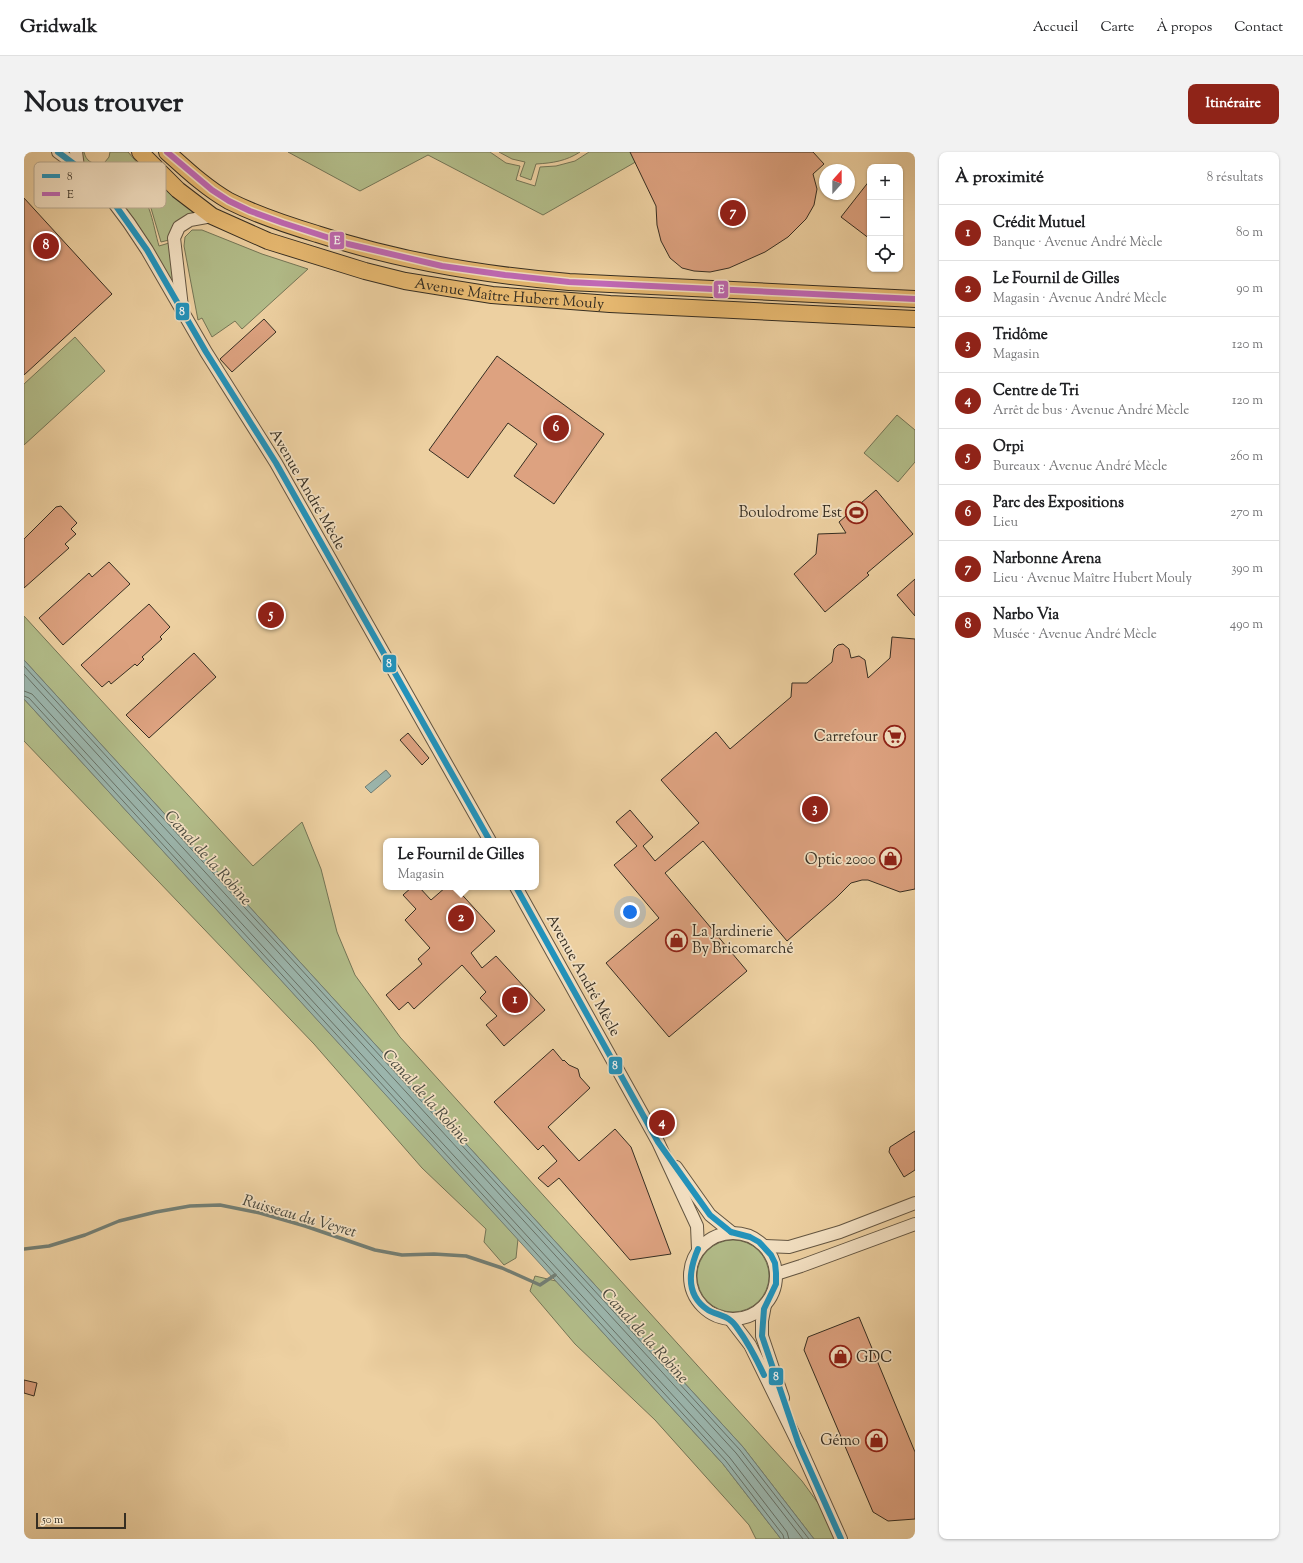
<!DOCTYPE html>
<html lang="fr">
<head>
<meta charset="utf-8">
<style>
	:root { --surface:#fff; --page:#f2f2f2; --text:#202124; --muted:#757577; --line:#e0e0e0; --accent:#8f2418 }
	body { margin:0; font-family:"Sorts Mill Goudy",serif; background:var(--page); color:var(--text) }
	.controls { position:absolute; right:12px; top:12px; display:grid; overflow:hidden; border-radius:8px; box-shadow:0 1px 3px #0004 }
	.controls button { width:36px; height:36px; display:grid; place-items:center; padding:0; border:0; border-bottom:1px solid var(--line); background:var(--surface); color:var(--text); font:20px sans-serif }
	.compass { position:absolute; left:795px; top:12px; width:36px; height:36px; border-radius:50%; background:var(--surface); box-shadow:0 1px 3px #0004; rotate:21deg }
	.scale { position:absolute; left:12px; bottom:10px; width:90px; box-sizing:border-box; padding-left:4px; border:2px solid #362e22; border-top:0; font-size:11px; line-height:14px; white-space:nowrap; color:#362e22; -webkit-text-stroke:3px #f3e0c2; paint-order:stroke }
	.you { position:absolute; left:606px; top:760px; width:14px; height:14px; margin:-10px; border:3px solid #fff; border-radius:50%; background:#1a73e8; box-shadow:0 0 0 6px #1a73e833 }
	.badge { display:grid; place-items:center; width:26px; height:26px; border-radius:50%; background:var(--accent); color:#fff; font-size:13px; font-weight:700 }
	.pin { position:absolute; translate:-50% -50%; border:2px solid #fff; box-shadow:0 1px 4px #0006 }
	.popup { position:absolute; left:359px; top:686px; width:156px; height:52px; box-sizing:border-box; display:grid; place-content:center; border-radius:8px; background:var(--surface); filter:drop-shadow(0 1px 3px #0005); font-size:13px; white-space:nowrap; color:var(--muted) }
	.popup b { font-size:15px; color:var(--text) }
	.popup::after { content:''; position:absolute; left:50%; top:100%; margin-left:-8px; border:8px solid transparent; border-top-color:var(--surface) }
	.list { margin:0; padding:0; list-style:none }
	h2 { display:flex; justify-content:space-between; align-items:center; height:52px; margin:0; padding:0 16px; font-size:17px }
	h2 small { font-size:13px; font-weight:400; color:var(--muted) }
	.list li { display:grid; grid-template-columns:26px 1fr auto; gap:12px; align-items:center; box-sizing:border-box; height:56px; padding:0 16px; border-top:1px solid var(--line) }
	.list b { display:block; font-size:15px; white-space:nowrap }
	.list p { margin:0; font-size:13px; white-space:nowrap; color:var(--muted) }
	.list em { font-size:13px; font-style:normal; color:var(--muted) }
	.icon { flex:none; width:22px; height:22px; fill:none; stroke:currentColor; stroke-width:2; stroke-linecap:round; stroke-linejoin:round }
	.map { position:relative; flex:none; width:891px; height:1387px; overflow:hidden; border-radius:8px }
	header { display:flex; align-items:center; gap:24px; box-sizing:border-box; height:56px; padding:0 20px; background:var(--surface); border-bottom:1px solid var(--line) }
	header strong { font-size:19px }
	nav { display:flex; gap:22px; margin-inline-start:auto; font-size:14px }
	.intro { display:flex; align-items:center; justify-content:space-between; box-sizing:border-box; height:96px; padding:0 24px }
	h1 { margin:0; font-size:28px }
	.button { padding:10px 18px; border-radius:8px; background:var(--accent); color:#fff; font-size:14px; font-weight:700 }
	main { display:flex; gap:24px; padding:0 24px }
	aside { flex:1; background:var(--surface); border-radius:8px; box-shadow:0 1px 3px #0004 }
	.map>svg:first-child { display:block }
	.green { fill:#b2bc89; stroke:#747556 }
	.water { fill:#9bb5ac; stroke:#737f75 }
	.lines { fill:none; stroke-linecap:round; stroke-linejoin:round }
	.shore { stroke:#687267; stroke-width:1 }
	.stream { stroke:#737f75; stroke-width:3.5 }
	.building { fill:#dda280; stroke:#362e22 }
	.minor-casing { stroke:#645642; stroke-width:14 }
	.major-casing { stroke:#362e22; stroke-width:18 }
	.minor { stroke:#f3e0c2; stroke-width:12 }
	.major { stroke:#e6b870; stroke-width:16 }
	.bus-1-casing { stroke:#f3e0c2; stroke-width:9 }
	.bus-2-casing { stroke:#f3e0c2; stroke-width:9 }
	.bus-1 { stroke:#2293bc; stroke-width:6 }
	.bus-2 { stroke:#c068b5; stroke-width:6 }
	.labels { text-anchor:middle; stroke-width:3.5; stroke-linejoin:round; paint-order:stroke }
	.street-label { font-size:15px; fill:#362e22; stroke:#f3e0c2 }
	.poi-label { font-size:15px; fill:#362e22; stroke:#f3e0c2; text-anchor:end }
	.water-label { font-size:16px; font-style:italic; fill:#4a493e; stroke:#f3e0c2 }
	.key { fill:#f3e0c2; stroke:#baab92; stroke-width:1 }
	.key-label { font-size:11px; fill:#362e22 }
	.line-badge { stroke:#f3e0c2; stroke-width:1.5 }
	.badge-label { font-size:11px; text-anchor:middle; font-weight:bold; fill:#fff }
</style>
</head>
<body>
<header>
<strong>Gridwalk</strong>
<nav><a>Accueil</a><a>Carte</a><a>À propos</a><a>Contact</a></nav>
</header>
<div class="intro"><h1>Nous trouver</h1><a class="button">Itinéraire</a></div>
<main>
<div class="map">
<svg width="891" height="1387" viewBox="0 0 891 1387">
	<rect width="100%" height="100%" fill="#edd0a1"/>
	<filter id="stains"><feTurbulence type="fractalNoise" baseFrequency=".005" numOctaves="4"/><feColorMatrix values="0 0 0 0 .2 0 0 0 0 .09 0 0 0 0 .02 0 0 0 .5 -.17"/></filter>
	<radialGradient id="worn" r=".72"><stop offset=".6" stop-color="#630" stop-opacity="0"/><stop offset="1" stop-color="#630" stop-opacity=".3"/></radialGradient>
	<!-- green -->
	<g class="green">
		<path d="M 55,0 L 60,0 C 62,9 68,13 78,11 L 87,19 L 101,28 L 88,40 L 58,8 Z"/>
		<polygon points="86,0 104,0 116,14 104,25 89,16 81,10 85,5"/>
		<polygon points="264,0 466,0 482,11 496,14 492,28 511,34 516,15 532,14 551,9 565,0 629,0 519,63 404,3 336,39"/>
		<path d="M 475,0 L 556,0 C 542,9 529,11 512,12 L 507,28 L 496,24 L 501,10 L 488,7 Z"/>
		<polygon points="123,20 170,60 162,64 145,88 137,90 124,46 112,31"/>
		<path d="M 109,33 C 127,47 129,74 135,94 L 145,91 L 150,130 L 149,131 L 110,67 L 94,47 Z"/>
		<polygon points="168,78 178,78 238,102 284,117 218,177 211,169 188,185 178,166 174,168 160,94 161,85"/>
		<polygon points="51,185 81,219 0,293 0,232"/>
		<polygon points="873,263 891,278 891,310 874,330 840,301"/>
		<polygon points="0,464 229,714 278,670 297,717 313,780 331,823 376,885 778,1329 810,1373 817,1387 790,1387 719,1295 0,508"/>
		<polygon points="0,547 494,1087 492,1106 480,1113 460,1090 462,1077 398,1016 290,892 0,589"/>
		<circle cx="709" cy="1124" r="36"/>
		<polygon points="511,1124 532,1129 699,1312 757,1387 732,1387 725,1373 631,1268 551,1192 506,1139"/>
	</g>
	<!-- water -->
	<g class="water">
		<polygon points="0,508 719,1295 790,1387 757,1387 699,1312 0,547"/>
		<polygon points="362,618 367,624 347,641 341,635"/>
	</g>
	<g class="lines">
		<!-- shore -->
		<g class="shore">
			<polyline points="0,514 716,1298 785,1387"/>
			<polyline points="0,522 712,1301 779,1387"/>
			<polyline points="0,539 8,542 706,1306 763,1380 765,1387"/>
			<polyline points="0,544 5,546 702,1309 759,1383 760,1387"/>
		</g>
		<!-- stream -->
		<polyline class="stream" points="0,1097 25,1094 61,1083 95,1069 132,1060 166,1054 196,1053 236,1061 281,1074 351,1098 378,1103 410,1102 442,1104 478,1116 516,1133 531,1123"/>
	</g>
	<!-- building -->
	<g class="building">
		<polygon points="606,0 789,0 800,12 789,22 793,37 790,53 782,67 764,85 741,100 705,116 686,120 670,119 658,116 646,106 637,89 633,73 632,54"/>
		<polygon points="846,28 846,87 817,65"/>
		<polygon points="0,46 88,142 0,223"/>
		<polygon points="240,167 252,180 208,220 196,207"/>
		<polygon points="473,204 580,282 530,352 490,324 513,292 484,271 444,326 405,298"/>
		<polygon points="852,338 889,382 843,421 845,423 801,460 770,422 792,402 794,382 822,381 815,370"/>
		<polygon points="37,354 53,371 47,377 52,382 41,392 45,396 0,436 0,387 32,355"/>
		<polygon points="85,410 106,432 39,493 15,466 65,421 68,425"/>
		<polygon points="891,427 891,464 873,443"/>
		<polygon points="125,452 146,475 136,485 138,487 118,505 120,507 113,514 111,512 87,532 85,529 78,535 57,513"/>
		<polygon points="868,485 891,487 891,737 876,740 844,728 838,728 827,731 812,746 763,789 679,689 641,721 723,819 645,885 582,811 635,766 590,713 613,694 592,670 606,658 629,685 619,694 631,709 675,671 637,628 692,580 706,597 767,545 768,531 783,531 808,510 810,497 814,493 819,492 825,497 827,506 835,504 841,508 844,526 866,506"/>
		<polygon points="170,501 192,525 125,586 102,563"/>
		<polygon points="384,581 405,606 398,613 376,588"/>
		<polygon points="388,735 395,735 407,748 422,735 431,735 471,779 447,801 458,816 472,804 521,858 480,894 462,873 473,864 456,846 462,840 438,813 390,857 384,850 375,858 362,843 398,812 394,807 406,796 381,768 392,757 379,743"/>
		<polygon points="529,897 539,909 540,908 545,913 554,917 556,925 566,936 524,975 555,1009 591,977 607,995 647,1102 606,1108 535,1026 524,1035 514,1026 533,1009 519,993 514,998 470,950"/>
		<polygon points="891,979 891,1018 880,1025 865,1000 866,995"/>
		<polygon points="835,1165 891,1300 891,1367 864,1369 849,1360 780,1198 784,1185"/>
		<polygon points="0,1228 13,1231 10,1244 0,1241"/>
	</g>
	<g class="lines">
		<defs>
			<g id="minor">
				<polyline points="34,0 54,15 87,47 105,71 123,98 182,200 252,311 466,689"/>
				<polyline points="52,0 54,15"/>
				<polyline points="158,155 150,86 155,75 166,68 188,64"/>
				<polyline points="492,735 634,990 673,1074 674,1097"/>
				<polyline points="652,1015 686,1063 707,1080"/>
				<circle cx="709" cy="1124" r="43"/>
				<polyline points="741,1094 765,1095 816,1080 891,1051"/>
				<polyline points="752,1122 777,1114 891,1072"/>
				<polyline points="741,1153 738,1169 738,1184 759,1246"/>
				<polyline points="706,1167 726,1193 775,1293 817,1387"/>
			</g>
			<g id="major">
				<path id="s1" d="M 116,0 L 154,38 L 188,64 L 244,89 L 341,119 L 381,129 L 468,143 L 586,152 L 891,167"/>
				<path d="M 143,0 C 162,17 182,36 205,49 C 233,63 263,73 293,82 C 375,109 459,123 545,130 L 891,147"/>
			</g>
		</defs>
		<!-- minor casing -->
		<use href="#minor" class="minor-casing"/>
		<!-- major casing -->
		<use href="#major" class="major-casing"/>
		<!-- minor -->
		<use href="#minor" class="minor"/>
		<!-- major -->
		<use href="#major" class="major"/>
		<defs>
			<g id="bus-1">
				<polyline points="34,0 54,15 87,47 123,98 182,200 252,311 466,689"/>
				<polyline points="492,735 634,990 686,1063 707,1080"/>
				<polyline points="707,1080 726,1085 735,1090 747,1103 751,1111 752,1121 752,1132 740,1157 738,1184 775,1293 817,1387"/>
				<path d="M 674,1097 C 665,1118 661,1143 684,1158 C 690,1162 701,1163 706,1168 C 709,1170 712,1174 714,1177 C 725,1192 732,1206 740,1223"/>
			</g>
			<polyline id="bus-2" points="143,0 188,38 205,49 226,59 259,71 324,92 418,114 481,123 545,130 891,147"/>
		</defs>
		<!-- bus-1 casing -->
		<use href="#bus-1" class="bus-1-casing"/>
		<!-- bus-2 casing -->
		<use href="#bus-2" class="bus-2-casing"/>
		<!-- bus-1 -->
		<use href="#bus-1" class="bus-1"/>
		<!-- bus-2 -->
		<use href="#bus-2" class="bus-2"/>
	</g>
	<!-- icons -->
	<defs>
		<symbol id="stadium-ring" viewBox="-11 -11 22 22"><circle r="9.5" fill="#f3e0c2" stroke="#8f2418" stroke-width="1.5"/><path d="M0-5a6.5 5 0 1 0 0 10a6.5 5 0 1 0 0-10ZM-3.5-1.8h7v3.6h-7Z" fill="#8f2418"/></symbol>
		<symbol id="supermarket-ring" viewBox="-11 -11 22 22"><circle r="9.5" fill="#f3e0c2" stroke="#8f2418" stroke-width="1.5"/><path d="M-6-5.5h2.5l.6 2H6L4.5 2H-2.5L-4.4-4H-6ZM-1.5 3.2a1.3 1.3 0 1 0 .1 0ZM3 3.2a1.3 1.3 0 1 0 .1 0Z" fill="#8f2418"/></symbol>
		<symbol id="shop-ring" viewBox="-11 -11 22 22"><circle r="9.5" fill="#f3e0c2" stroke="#8f2418" stroke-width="1.5"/><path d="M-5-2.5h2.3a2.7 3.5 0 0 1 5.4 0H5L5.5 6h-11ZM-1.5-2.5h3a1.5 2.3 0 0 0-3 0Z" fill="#8f2418"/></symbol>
	</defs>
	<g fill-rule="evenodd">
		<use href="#stadium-ring" x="820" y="348" width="25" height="25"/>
		<use href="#supermarket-ring" x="858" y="572" width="25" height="25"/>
		<use href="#shop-ring" x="854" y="694" width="25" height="25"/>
		<use href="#shop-ring" x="640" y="776" width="25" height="25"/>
		<use href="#shop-ring" x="804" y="1192" width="25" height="25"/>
		<use href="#shop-ring" x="840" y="1276" width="25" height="25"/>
	</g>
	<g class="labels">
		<!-- street labels -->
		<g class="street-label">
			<text dy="5" stroke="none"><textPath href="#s1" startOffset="406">Avenue Maître Hubert Mouly</textPath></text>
			<text transform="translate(284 337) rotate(60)" y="5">Avenue André Mècle</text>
			<text transform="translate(560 823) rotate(61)" y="5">Avenue André Mècle</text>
		</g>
		<!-- poi labels -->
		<g class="poi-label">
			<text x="818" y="365">Boulodrome Est</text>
			<text x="854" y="589">Carrefour</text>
			<text x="852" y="712">Optic 2000</text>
			<text x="668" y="784" text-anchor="start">La Jardinerie<tspan x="668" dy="17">By Bricomarché</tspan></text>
			<text x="832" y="1210" text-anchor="start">GDC</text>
			<text x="836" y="1293">Gémo</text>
		</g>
		<!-- water labels -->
		<g class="water-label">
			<text transform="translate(185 705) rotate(48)" y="6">Canal de la Robine</text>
			<text transform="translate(403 944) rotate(48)" y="6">Canal de la Robine</text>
			<text transform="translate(276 1063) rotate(16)" y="6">Ruisseau du Veyret</text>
			<text transform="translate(622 1183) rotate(48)" y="6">Canal de la Robine</text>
		</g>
	</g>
	<!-- legend -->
	<rect x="10" y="10" width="132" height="46" rx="6" class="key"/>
	<rect x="18" y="22" width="18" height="4" fill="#2293bc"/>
	<rect x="18" y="40" width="18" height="4" fill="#c068b5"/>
	<g class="key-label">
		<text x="43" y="28">8</text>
		<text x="43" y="46">E</text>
	</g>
	<g class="line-badge">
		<rect x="305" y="79" width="16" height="19" rx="4" fill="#c068b5"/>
		<rect x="689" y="128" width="16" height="19" rx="4" fill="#c068b5"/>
		<rect x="151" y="150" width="15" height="19" rx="4" fill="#2293bc"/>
		<rect x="358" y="502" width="15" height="19" rx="4" fill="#2293bc"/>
		<rect x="584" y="904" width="15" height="19" rx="4" fill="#2293bc"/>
		<rect x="744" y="1215" width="16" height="19" rx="4" fill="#2293bc"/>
	</g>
	<g class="badge-label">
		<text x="313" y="92">E</text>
		<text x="697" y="141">E</text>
		<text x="158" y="163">8</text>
		<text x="365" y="515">8</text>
		<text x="591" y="917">8</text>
		<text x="752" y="1228">8</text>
	</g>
	<rect width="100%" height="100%" filter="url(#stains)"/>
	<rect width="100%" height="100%" fill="url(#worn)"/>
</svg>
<div class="controls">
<button>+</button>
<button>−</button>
<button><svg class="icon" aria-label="locate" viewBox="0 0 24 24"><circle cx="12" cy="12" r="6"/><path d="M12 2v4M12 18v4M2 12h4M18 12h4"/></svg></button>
</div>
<svg class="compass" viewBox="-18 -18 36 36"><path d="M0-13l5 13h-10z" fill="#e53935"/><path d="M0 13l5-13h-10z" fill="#757577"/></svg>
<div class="scale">50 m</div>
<div class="you"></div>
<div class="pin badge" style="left:491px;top:848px">1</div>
<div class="pin badge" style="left:437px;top:766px">2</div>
<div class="popup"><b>Le Fournil de Gilles</b>Magasin</div>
<div class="pin badge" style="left:791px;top:657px">3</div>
<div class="pin badge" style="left:638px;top:971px">4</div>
<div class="pin badge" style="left:247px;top:463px">5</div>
<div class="pin badge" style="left:532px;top:276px">6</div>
<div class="pin badge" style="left:709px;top:61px">7</div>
<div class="pin badge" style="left:22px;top:94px">8</div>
</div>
<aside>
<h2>À proximité<small>8 résultats</small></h2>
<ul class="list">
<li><span class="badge">1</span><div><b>Crédit Mutuel</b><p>Banque · Avenue André Mècle</p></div><em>80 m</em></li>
<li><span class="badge">2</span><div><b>Le Fournil de Gilles</b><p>Magasin · Avenue André Mècle</p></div><em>90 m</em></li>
<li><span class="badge">3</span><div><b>Tridôme</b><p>Magasin</p></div><em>120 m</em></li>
<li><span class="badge">4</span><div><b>Centre de Tri</b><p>Arrêt de bus · Avenue André Mècle</p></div><em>120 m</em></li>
<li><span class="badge">5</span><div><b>Orpi</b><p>Bureaux · Avenue André Mècle</p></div><em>260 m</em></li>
<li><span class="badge">6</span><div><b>Parc des Expositions</b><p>Lieu</p></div><em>270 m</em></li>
<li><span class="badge">7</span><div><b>Narbonne Arena</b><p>Lieu · Avenue Maître Hubert Mouly</p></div><em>390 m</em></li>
<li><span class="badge">8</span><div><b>Narbo Via</b><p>Musée · Avenue André Mècle</p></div><em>490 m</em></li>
</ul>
</aside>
</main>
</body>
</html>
